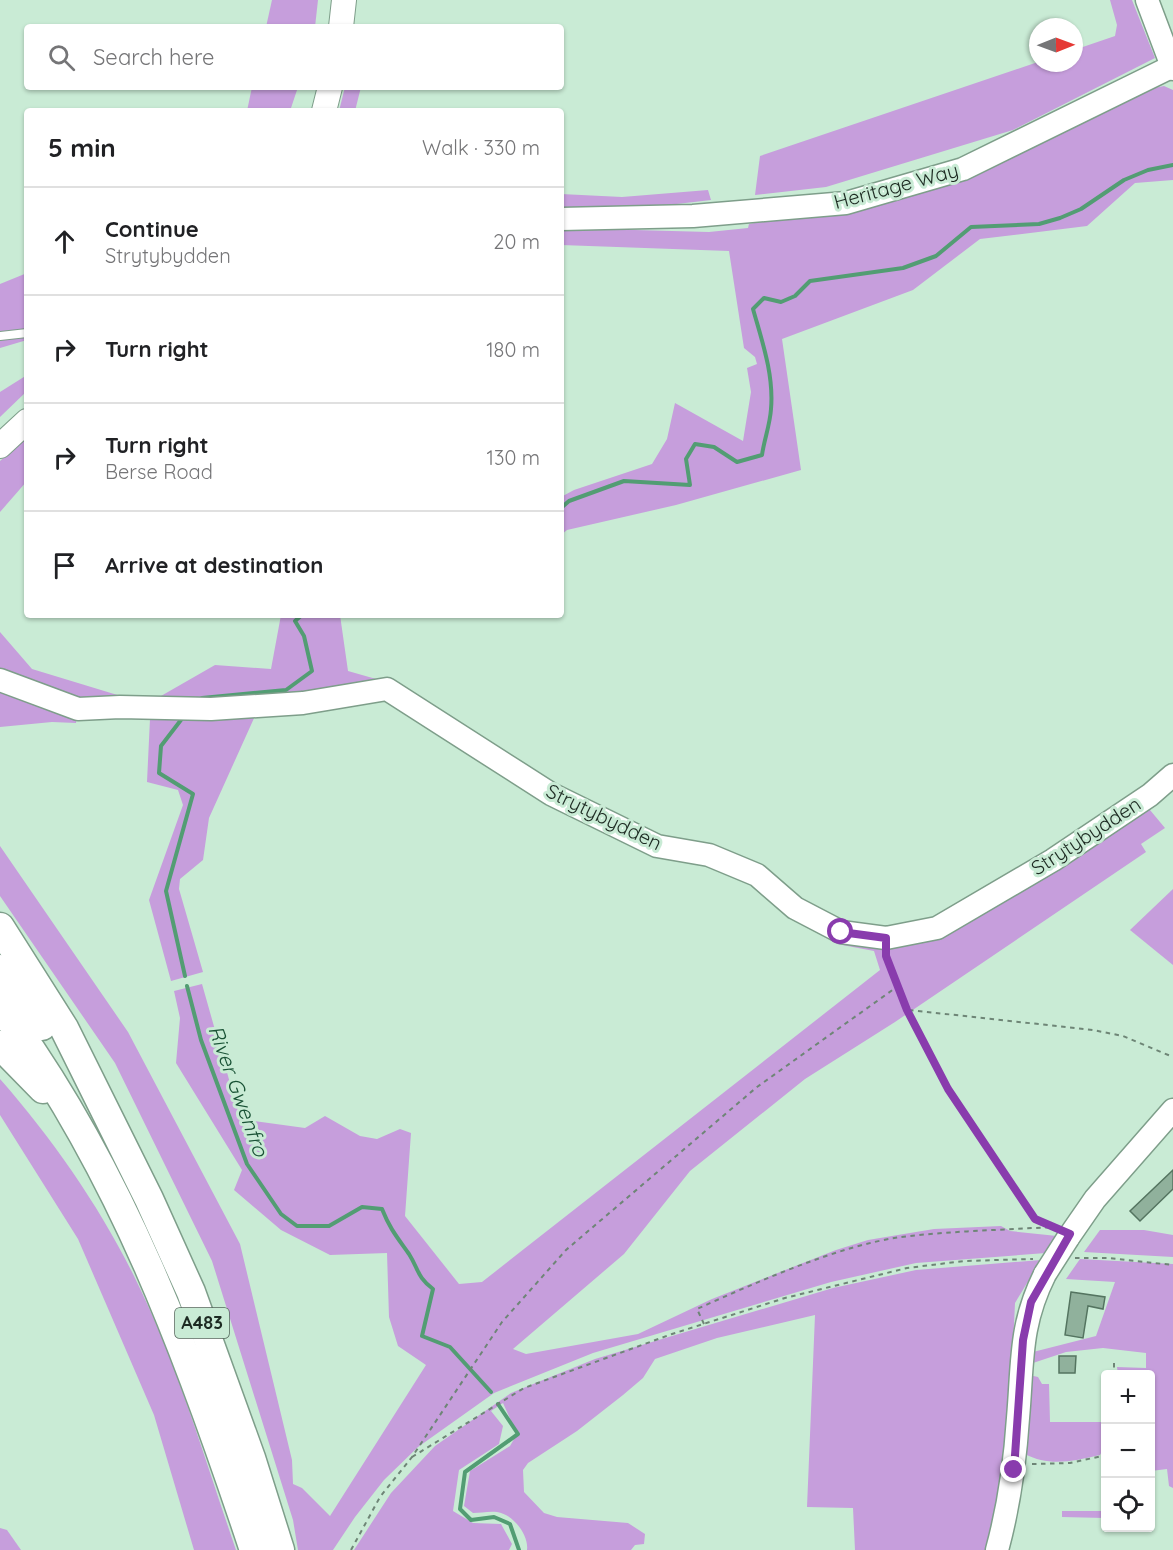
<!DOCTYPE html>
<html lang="en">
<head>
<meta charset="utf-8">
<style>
	:root { --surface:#fff; --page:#f6f6f6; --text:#202124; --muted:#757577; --line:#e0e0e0 }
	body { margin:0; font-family:Quicksand,sans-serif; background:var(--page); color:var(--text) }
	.controls { position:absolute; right:18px; bottom:18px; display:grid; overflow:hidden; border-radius:6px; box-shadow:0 2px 4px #0004 }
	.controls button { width:54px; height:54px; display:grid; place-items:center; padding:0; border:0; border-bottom:2px solid var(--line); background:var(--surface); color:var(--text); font:30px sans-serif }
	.compass { position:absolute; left:1029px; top:18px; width:54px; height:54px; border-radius:50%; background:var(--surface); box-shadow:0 2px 4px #0004; rotate:89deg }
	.stop { position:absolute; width:18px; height:18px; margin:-14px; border:4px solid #893cad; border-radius:50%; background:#fff }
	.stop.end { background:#893cad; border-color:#fff; box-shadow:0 2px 6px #0008 }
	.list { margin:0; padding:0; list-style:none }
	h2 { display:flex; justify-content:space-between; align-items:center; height:78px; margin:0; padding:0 24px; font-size:26px }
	h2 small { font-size:20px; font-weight:400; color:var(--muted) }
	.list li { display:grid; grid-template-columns:39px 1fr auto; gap:18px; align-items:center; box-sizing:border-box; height:108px; padding:0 24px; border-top:2px solid var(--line) }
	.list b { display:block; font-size:22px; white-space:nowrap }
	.list p { margin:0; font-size:20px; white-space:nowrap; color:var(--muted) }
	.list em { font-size:20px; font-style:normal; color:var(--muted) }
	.icon { flex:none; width:33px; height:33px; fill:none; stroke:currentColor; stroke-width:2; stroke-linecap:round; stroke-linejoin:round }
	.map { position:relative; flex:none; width:1173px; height:1550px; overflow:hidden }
	.search { position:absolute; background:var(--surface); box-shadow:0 2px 4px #0004; left:24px; top:24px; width:540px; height:66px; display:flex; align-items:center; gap:15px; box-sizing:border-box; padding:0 21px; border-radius:6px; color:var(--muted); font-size:22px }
	.panel { position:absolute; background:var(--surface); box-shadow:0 2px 4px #0004; left:24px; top:108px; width:540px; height:510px; border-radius:6px }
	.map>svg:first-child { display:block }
	.green { fill:#c69edc }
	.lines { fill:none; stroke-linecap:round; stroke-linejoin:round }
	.stream { stroke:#529d73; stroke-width:4 }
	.building { fill:#90b19c; stroke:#547460; stroke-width:1.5 }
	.lane-casing { stroke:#7e9e8a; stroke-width:10 }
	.secondary-casing { stroke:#7e9e8a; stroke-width:25 }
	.primary-casing { stroke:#7e9e8a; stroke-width:26 }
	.highway-casing { stroke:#7e9e8a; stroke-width:31 }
	.path { stroke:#6e8576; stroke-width:2; stroke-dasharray:4.5 4.5; stroke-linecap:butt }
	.lane { stroke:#fff; stroke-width:8 }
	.secondary { stroke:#fff; stroke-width:22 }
	.primary { stroke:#fff; stroke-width:24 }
	.highway { stroke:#fff; stroke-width:28 }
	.secondary-bridge-casing { stroke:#7e9e8a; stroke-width:25; stroke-linecap:butt }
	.secondary-bridge { stroke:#fff; stroke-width:22 }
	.route { stroke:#893cad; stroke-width:8 }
	.labels { text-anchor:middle; stroke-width:6; stroke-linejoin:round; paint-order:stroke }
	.shield { fill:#c9ebd5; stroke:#516458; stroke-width:1.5 }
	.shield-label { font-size:18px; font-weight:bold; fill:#1d2a22 }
	.street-label { font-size:20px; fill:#1d2a22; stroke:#c9ebd5 }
	.water-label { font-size:21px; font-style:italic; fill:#195235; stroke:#c9ebd5 }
</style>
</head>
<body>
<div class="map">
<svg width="1173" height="1550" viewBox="0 0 1173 1550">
	<rect width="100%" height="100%" fill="#c9ebd5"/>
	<!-- green -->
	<g class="green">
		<polygon points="272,0 318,0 315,27 266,27"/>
		<polygon points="1110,0 1132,0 1155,58 1013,130 826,187 755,195 760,156 1038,62 1074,63 1074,50 1115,36 1117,25"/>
		<polygon points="1164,86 1173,90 1173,180 1135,183 1087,226 980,239 913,290 782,339 801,470 676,505 567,530 561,535 561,497 574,490 652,464 667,439 675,403 743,441 751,392 747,368 757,364 755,357 744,348 729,251 561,245 561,228 709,232 748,228 749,224 848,206 1154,88"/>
		<polygon points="252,87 298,87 290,111 247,111"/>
		<polygon points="345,87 361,87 355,111 339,111"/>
		<polygon points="708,190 711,200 634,209 561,208 561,194 622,197"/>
		<polygon points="27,273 27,340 0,348 0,284"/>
		<polygon points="27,375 27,391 0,417 0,392"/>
		<polygon points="27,437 27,481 0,512 0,461"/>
		<polygon points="281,615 340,615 348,671 383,681 255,716 209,818 203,860 180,879 179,889 203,972 171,981 149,900 183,805 178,790 147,782 150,719 79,702 0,671 0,632 32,669 147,704 215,665 271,669"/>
		<polygon points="0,686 77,714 76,723 52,722 0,727"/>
		<polygon points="1145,804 1165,828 1141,844 1146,852 895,1022 805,1079 690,1171 624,1254 513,1349 526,1354 638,1334 712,1299 836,1250 868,1240 934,1229 1001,1226 1010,1231 1057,1236 1046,1253 916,1263 831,1282 593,1353 494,1393 418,1447 384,1480 355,1517 333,1550 298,1550 293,1520 212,1261 115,1063 0,896 0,846 128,1032 240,1244 292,1460 293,1484 302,1488 330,1516 426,1365 398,1346 389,1317 387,1253 330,1255 281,1230 234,1190 242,1170 176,1063 180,1018 174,991 202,984 230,1083 247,1120 305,1128 325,1116 360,1136 377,1139 400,1129 411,1133 405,1216 459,1284 482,1282 880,970 874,951 837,944 876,944 909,939"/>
		<polygon points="1173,889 1173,965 1130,930"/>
		<path d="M 0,1079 C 51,1137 98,1204 133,1274 C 177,1362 204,1457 236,1550 L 194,1550 L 154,1415 L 78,1239 L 0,1115 Z"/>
		<polygon points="1100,1230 1144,1230 1173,1235 1173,1257 1084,1252"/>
		<polygon points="1080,1259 1173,1264 1173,1488 1169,1486 1167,1469 1151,1471 1150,1374 1118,1374 1117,1367 1146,1368 1146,1353 1103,1348 1066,1352 1033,1363 1033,1352 1096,1336 1115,1282 1066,1279"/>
		<path d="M 1041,1260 L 1015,1303 L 1008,1453 L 986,1550 L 855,1550 L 853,1508 L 807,1507 L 815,1315 L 717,1338 L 655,1359 L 643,1378 L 623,1395 L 577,1431 L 528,1463 L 523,1470 L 524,1492 L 544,1513 L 557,1517 L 628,1523 L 645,1534 L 644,1544 L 635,1545 L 631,1550 L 527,1550 C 529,1535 513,1514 497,1512 C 489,1511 480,1513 473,1513 L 464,1506 L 470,1471 L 510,1446 L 517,1434 L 503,1403 L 491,1411 L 503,1426 L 499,1444 L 459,1470 L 453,1511 L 473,1523 L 501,1524 L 512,1544 L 509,1550 L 354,1550 L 391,1493 L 435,1446 L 511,1393 L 595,1359 L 833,1288 L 916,1270 Z"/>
		<path d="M 1029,1375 L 1038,1377 L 1042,1384 L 1049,1384 L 1050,1422 L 1105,1422 L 1105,1446 L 1100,1455 C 1074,1461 1049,1467 1025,1454 Z"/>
		<polygon points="1062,1511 1105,1511 1105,1518 1062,1517"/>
		<polygon points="0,1528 7,1530 21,1550 0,1550"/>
	</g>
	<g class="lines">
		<!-- stream -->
		<g class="stream">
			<path d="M 561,508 L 569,501 L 624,481 L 690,485 L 686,459 L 695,444 L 714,447 L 737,462 L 762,455 C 764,440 770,425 771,409 C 774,375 762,341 753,309 L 764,298 L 781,302 L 795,296 L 810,281 L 903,268 L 936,256 L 971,227 L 1039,224 L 1060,218 L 1081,209 L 1124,180 L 1148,170 L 1173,165"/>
			<polyline points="202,698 286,690 312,671 304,636 295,621 302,615"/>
			<polyline points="184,716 161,746 159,773 193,794 166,891 185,976"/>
			<path d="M 187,986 L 201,1040 L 247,1164 L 281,1214 L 297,1226 L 329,1226 L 362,1207 L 382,1209 C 390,1229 397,1237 409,1254 C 419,1270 417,1277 433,1289 L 422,1336 L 450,1347 L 491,1392"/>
			<polyline points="498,1404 518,1434 465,1472 460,1509 471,1520 494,1517 510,1524 519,1550"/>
		</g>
	</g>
	<!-- building -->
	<g class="building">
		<polygon points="1173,1170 1173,1189 1140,1221 1130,1211"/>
		<polygon points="1071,1292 1105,1297 1103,1309 1088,1306 1083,1338 1065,1335"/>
		<polygon points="1059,1356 1076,1356 1075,1373 1059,1373"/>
	</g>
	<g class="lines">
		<defs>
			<polyline id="lane" points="0,336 27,333"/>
			<g id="secondary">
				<polyline points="1147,0 1173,69"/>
				<polyline points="561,219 693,216 846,203 963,169 1173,66"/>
				<polyline points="0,680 78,709 120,707 211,709 303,703 387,689 551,794 657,846 709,855 757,875 795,908 841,932 886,938 937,928 1053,860 1150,795 1173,775"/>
				<polyline points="1068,1238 1095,1199 1173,1110"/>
				<path d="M 997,1550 C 1009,1506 1015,1463 1018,1418 C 1023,1362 1019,1326 1045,1274"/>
			</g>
			<g id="primary">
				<polyline points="341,27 344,0"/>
				<polyline points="324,111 330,87"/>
				<polyline points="0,446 27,421"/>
			</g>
			<g id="highway">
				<polyline points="0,927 64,1028 149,1199 191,1292 251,1458 280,1550"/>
				<polyline points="0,969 42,1026"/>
				<path d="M 0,1006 C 121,1168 191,1360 254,1550"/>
				<polyline points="0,1045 43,1089"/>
			</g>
		</defs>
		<!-- lane casing -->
		<use href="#lane" class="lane-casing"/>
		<!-- secondary casing -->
		<use href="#secondary" class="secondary-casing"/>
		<!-- primary casing -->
		<use href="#primary" class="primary-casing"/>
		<!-- highway casing -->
		<use href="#highway" class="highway-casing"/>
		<!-- path -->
		<g class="path">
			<polyline points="886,956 907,1010 948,1089 1035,1219 1051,1226"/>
			<polyline points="909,1010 1093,1030 1123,1036 1173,1057"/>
			<polyline points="1075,1258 1108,1258 1173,1265"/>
			<path d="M 704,1324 L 697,1309 C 757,1282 837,1246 901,1237 C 951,1231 1002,1230 1052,1227"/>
			<polyline points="1114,1363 1114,1374"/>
			<polyline points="412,1457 524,1388 672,1334 785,1298 907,1268 964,1261 1033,1259"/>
			<polyline points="1032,1464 1070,1463 1102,1456 1106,1450"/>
			<polyline points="351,1550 380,1497 412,1457 502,1322 566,1250 757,1087 898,986"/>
		</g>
		<!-- lane -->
		<use href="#lane" class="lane"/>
		<!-- secondary -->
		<use href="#secondary" class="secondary"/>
		<!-- primary -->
		<use href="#primary" class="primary"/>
		<!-- highway -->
		<use href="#highway" class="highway"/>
		<defs>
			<polyline id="secondary-bridge" points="1045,1274 1068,1238"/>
		</defs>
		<!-- secondary-bridge casing -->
		<use href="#secondary-bridge" class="secondary-bridge-casing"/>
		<!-- secondary-bridge -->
		<use href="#secondary-bridge" class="secondary-bridge"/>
	</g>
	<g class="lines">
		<!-- route -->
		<polyline class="route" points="841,932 886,938 886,956 907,1010 948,1089 1035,1219 1070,1234 1031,1302 1023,1340 1014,1470"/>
	</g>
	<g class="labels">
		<!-- shield labels -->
		<rect class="shield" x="175" y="1308" width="54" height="30" rx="4.5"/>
		<g class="shield-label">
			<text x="202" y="1329">A483</text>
		</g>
		<!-- street labels -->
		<g class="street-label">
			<text transform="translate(896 186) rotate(-15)" y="7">Heritage Way</text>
			<text transform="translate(604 817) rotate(26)" y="7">Strytybydden</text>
			<text transform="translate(1086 836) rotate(-33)" y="7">Strytybydden</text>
		</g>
		<!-- water labels -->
		<g class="water-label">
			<text transform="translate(238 1091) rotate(70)" y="7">River Gwenfro</text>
		</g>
	</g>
</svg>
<div class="controls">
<button>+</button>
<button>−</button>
<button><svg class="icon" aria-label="locate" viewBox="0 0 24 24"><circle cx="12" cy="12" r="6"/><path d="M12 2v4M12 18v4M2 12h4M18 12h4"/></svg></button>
</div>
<svg class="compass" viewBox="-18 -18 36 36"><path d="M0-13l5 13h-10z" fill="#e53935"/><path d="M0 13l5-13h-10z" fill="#757577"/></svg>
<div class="stop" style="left:841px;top:932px"></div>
<div class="stop end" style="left:1014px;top:1470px"></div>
<div class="search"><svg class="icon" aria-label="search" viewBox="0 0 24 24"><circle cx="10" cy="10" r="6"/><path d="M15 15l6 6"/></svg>Search here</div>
<section class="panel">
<h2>5 min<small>Walk · 330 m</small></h2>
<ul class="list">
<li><svg class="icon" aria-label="ahead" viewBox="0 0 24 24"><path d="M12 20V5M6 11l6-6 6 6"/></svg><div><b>Continue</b><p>Strytybydden</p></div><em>20 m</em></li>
<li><svg class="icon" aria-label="right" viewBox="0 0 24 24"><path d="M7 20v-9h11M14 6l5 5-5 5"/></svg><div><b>Turn right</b></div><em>180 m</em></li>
<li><svg class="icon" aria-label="right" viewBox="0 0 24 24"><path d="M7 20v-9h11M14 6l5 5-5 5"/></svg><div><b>Turn right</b><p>Berse Road</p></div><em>130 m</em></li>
<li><svg class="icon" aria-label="arrive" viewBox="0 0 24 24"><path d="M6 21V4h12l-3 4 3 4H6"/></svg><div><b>Arrive at destination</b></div></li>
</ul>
</section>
</div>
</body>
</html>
